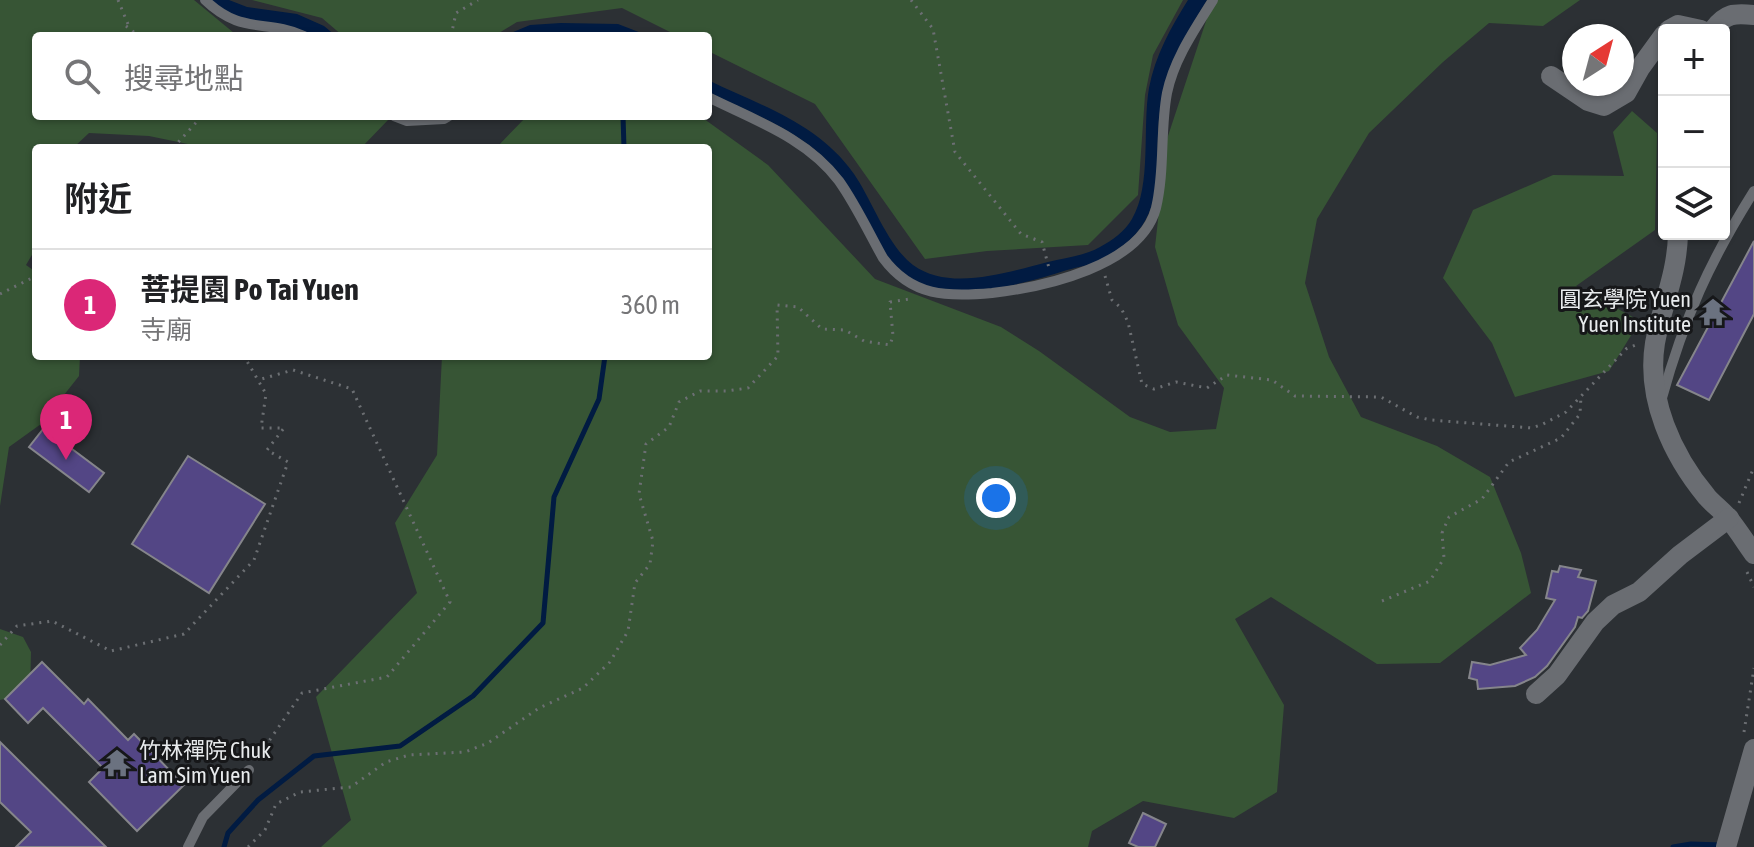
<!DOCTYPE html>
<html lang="zh-TW">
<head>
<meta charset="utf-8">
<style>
	:root { --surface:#fff; --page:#f6f6f6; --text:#202124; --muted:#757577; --line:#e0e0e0; --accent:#db2777 }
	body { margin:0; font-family:"Asap Condensed","Noto Sans TC",sans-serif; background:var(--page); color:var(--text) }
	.controls { position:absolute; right:24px; top:24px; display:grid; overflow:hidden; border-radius:8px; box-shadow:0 2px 6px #0004 }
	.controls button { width:72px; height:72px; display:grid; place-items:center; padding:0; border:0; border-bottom:2px solid var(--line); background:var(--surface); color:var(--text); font:40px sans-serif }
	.compass { position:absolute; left:1562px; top:24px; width:72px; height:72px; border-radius:50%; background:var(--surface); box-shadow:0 2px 6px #0004; rotate:36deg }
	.you { position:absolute; left:996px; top:498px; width:28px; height:28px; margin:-20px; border:6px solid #fff; border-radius:50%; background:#1a73e8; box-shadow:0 0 0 12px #1a73e833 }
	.badge { display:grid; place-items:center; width:52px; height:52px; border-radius:50%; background:var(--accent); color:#fff; font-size:26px; font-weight:700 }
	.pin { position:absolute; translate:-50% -66px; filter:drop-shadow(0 2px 4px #0008) }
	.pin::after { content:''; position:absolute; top:42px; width:28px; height:24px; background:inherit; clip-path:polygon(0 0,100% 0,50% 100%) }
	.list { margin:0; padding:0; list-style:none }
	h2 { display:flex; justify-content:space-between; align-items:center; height:104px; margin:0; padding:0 32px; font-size:34px }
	h2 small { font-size:26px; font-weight:400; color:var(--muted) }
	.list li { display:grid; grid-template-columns:52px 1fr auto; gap:24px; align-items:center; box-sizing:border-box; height:112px; padding:0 32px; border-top:2px solid var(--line) }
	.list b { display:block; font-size:30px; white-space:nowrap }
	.list p { margin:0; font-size:26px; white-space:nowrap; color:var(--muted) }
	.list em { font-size:26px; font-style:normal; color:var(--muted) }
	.icon { flex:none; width:44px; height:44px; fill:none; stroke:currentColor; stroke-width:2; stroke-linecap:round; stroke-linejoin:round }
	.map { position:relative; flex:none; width:1754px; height:847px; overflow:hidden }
	.search { position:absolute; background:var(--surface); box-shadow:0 2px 6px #0004; left:32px; top:32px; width:680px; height:88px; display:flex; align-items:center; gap:20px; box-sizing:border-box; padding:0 28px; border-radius:8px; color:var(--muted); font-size:30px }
	.panel { position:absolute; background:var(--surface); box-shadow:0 2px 6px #0004; left:32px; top:144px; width:680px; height:216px; border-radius:8px }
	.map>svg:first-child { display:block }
	.green { fill:#375535 }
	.water { fill:#011b42 }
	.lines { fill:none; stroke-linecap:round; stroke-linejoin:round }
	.stream { stroke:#011b42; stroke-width:5 }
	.building { fill:#534685; stroke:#85858b; stroke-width:2 }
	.path { stroke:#6c6f73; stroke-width:3; stroke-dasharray:2 6; stroke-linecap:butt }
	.lane { stroke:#6a6d72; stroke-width:10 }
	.street { stroke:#6a6d72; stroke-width:20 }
	.labels { text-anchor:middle; stroke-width:6; stroke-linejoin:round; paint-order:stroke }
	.poi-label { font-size:22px; fill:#e8ebed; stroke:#161719; text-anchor:end }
</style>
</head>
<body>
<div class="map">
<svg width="1754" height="847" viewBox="0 0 1754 847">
	<rect width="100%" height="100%" fill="#2c3034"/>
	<!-- green -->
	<g class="green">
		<polygon points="0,0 194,0 234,33 243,36 36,36 36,116 383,116 388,120 361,148 207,148 149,136 89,133 73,148 36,148 36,248 26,265 36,272 36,356 80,356 79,376 41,424 9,447 0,506"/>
		<polygon points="252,0 1183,0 1153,55 1145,95 1138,195 1088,245 987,251 925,259 815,104 708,51 708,36 678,36 622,8 517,22 494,36 343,36 322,18"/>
		<polygon points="1213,0 1580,0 1543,26 1489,23 1443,62 1369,133 1317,219 1305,283 1329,357 1361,417 1437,446 1490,477 1521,553 1531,593 1440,663 1377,664 1271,597 1235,619 1284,705 1277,792 1234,818 1143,801 1092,831 1088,847 321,847 351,820 316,697 417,593 395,523 437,455 442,356 708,356 708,148 496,148 527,116 700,116 768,165 875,279 1001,327 1039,351 1130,417 1170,432 1216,429 1224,388 1178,325 1155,247 1167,139"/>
		<polygon points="1632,111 1657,133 1655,230 1576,286 1640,321 1609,371 1515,397 1492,343 1443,278 1473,210 1553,175 1624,176 1613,132"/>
		<polygon points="0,629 23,637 31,652 30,693 0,700"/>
	</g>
	<!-- water -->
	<g class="water">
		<polygon points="210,0 229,0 247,7 297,14 324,26 336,36 314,36 305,32 231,16"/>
		<path d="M 1188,0 L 1207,0 C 1186,34 1169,66 1161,105 C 1154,139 1163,190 1146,219 C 1136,238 1120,249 1102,259 C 1092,265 1078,267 1067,270 C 1022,284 957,304 913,280 C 879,261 862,206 840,176 C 809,133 754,115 708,92 L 708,80 C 761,106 818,123 854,174 C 872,200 887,245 913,265 C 950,292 1008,272 1048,262 C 1065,258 1084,256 1100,247 C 1113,240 1124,232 1132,219 C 1152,185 1142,128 1149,88 C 1155,56 1171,27 1188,0 Z"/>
		<polygon points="561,23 618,24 649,36 571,33 504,36 530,25"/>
	</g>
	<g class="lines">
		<!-- stream -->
		<g class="stream">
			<polyline points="623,116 624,148"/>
			<polyline points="224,847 228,833 258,800 314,756 400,746 473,696 543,623 554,497 599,399 605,356"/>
			<polyline points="1673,847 1691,844 1721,845"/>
		</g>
	</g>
	<!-- building -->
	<g class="building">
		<polygon points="1754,241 1754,314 1709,400 1677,385"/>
		<polygon points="44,428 104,473 89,492 29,447"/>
		<polygon points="188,456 265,504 209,593 132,544"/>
		<polygon points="1560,566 1581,570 1578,577 1596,581 1588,611 1582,618 1578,617 1575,627 1547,666 1535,677 1515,686 1478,689 1477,680 1469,678 1472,662 1490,665 1526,655 1520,648 1537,630 1555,600 1546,598 1552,571 1558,572"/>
		<polygon points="42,662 84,704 88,699 128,740 134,734 184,785 137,831 89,782 103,768 43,708 28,723 5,699"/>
		<polygon points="0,742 106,847 16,847 31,832 0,802"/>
		<polygon points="1143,813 1166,824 1155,847 1138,847 1129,843"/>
	</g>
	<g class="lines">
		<!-- path -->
		<g class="path">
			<polyline points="118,0 130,29"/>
			<polyline points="911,0 933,29 955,152 1021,234 1042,242 1049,268"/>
			<polyline points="126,26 139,36"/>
			<polyline points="451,36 456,13 478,0"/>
			<polyline points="1664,123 1661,145 1664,182"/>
			<polyline points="173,148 202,116"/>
			<polyline points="1105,276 1112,300 1121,308 1128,322 1142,384 1154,389 1176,382 1207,388 1227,375 1272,380 1295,396 1381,397 1417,417 1431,420 1532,428 1543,424 1566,412 1626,349 1638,344"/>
			<polyline points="0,294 36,276"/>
			<polyline points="1739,503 1754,467"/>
			<polyline points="1747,572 1754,587"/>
			<polyline points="1382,601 1430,581 1444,558 1442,533 1449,517 1482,499 1509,462 1561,438 1580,414 1581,396"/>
			<polyline points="0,645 17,626 52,621 111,651 184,634 254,560 288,462 267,450 284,428 261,428 266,394 244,356"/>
			<polyline points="1744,732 1754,668"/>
			<polyline points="256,760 302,693 387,677 450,602 352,389 293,370 258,380"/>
			<polyline points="248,847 265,830 276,804 300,792 351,787 386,762 409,755 465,752 488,743 539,708 583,688 610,662 628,631 635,583 650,564 653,541 639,494 646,444 669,427 679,402 700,391 726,391 748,388 778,356 777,305 798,307 822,329 845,330 864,341 890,345 893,336 890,302 910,299"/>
		</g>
		<!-- lane -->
		<g class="lane">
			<path d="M 205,0 C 241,35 266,19 304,36"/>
			<path d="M 708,97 C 754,120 807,138 839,181 C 856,205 869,233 883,258 C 912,297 947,297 992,293 C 1044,287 1141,266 1156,208 C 1165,171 1160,130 1167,93 C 1174,59 1195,29 1213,0"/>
			<polyline points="394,116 407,121 444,119 449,116"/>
			<path d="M 1662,398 C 1684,318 1710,261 1754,191"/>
			<polyline points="188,847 203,817 249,770"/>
		</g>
		<!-- street -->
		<g class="street">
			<polyline points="1669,30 1678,25 1701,30"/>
			<path d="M 1713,30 C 1726,13 1734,13 1754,15"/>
			<polyline points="1551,76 1588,101 1604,106 1626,93 1640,68 1664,35"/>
			<path d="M 1678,234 C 1677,275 1662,305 1655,343 C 1646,398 1672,455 1707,497 C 1714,505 1723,511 1729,519 C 1738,530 1746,543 1754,554"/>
			<polyline points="1536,694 1557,675 1595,622 1613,605 1639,592 1680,555 1729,518"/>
			<polyline points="1726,847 1754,749"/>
		</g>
	</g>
	<!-- icons -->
	<defs>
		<symbol id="temple-bare" viewBox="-9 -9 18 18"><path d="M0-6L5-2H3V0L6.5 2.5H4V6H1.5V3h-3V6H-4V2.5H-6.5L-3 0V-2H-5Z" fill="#6b7280" stroke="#161719" stroke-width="2.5" paint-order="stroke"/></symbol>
	</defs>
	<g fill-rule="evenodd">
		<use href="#temple-bare" x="1693" y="292" width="40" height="40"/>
		<use href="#temple-bare" x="97" y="743" width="40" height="40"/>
	</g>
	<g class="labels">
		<!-- poi labels -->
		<g class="poi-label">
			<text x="1691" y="307">圓玄學院 Yuen<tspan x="1691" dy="25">Yuen Institute</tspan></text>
			<text x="139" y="758" text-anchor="start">竹林禪院 Chuk<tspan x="139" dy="25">Lam Sim Yuen</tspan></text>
		</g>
	</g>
</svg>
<div class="controls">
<button>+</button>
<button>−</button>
<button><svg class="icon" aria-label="layers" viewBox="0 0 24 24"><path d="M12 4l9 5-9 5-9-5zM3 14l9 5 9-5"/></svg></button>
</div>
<svg class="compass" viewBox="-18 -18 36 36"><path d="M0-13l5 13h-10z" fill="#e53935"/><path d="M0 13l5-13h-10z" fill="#757577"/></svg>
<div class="you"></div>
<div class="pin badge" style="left:66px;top:460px">1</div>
<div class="search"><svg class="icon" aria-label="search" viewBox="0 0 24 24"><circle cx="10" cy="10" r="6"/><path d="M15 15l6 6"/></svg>搜尋地點</div>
<section class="panel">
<h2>附近<small></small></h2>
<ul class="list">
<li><span class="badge">1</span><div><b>菩提園 Po Tai Yuen</b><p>寺廟</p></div><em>360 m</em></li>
</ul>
</section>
</div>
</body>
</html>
